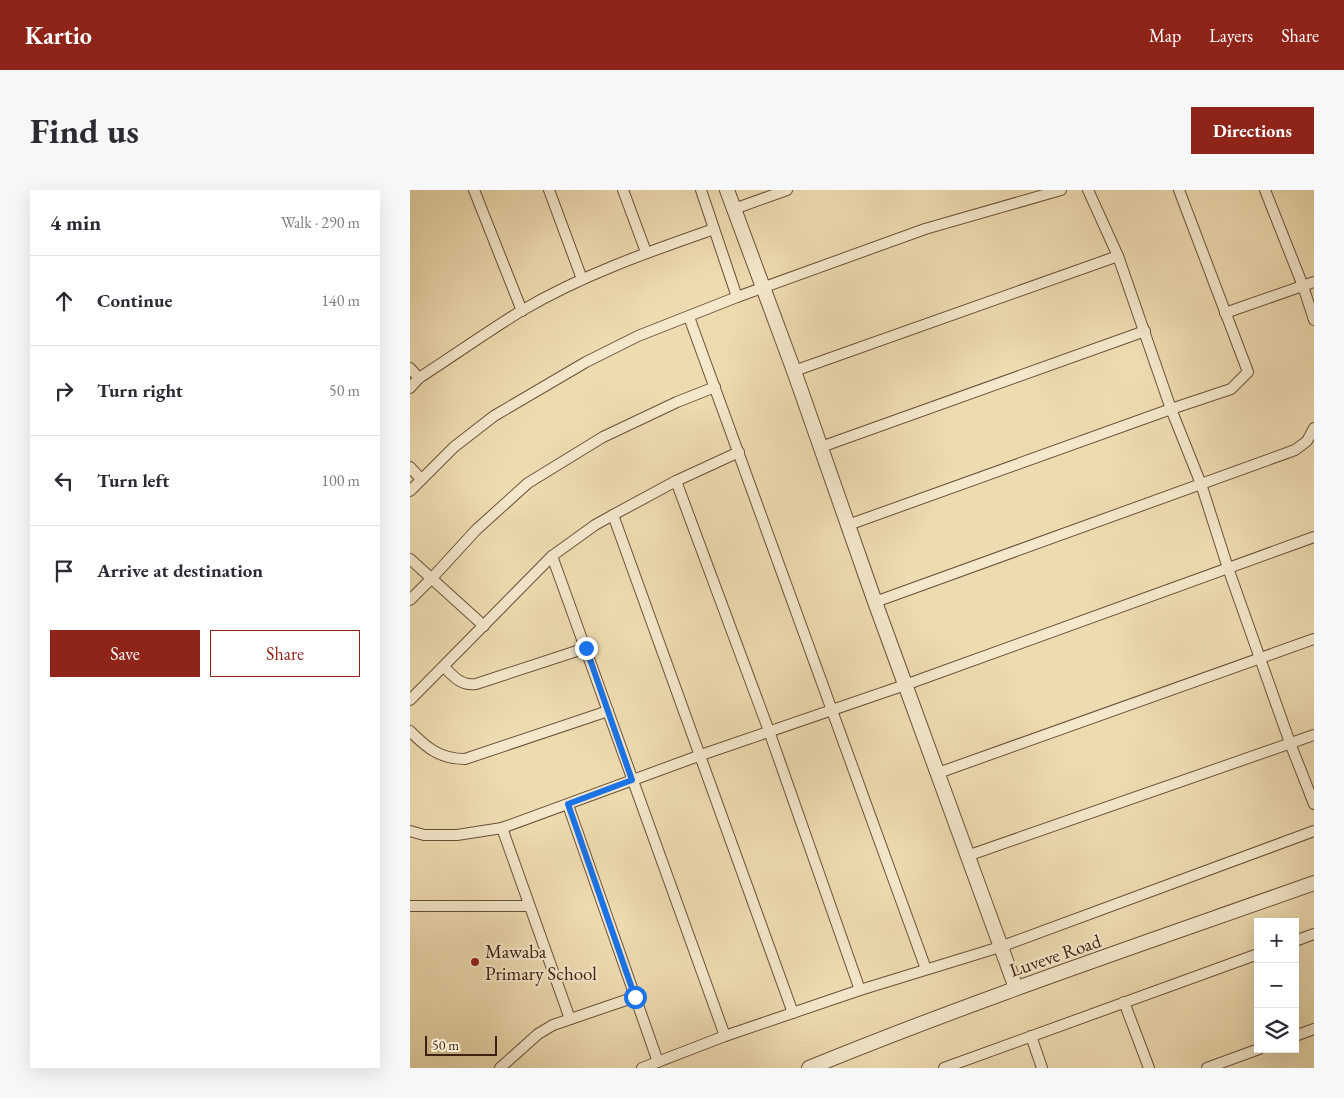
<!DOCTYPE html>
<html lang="en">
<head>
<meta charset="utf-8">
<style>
	:root { --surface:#fff; --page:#f7f7f7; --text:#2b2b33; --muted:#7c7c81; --line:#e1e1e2; --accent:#8f2418 }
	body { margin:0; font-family:"EB Garamond",serif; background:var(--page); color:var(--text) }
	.controls { position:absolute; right:15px; bottom:15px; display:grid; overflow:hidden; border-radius:0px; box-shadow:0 5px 20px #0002 }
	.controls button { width:45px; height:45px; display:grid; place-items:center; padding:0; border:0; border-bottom:1px solid var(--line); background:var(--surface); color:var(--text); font:25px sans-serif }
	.scale { position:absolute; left:15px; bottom:12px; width:72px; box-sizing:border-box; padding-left:5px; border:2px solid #3f2113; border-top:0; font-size:14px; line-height:18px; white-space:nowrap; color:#3f2113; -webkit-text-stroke:4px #f4e8cc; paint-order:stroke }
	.stop { position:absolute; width:15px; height:15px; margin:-11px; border:4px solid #1a73e8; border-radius:50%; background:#fff }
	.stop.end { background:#1a73e8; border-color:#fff; box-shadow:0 1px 5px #0008 }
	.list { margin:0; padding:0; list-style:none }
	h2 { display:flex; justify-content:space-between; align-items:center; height:65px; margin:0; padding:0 20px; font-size:21px }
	h2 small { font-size:16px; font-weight:400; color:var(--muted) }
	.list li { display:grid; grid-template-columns:32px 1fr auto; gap:15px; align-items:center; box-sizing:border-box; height:90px; padding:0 20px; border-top:1px solid var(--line) }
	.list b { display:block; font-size:19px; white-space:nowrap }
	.list em { font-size:16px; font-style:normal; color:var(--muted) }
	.actions { display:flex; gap:10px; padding:15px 20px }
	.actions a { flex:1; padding:11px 0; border:1px solid var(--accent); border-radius:0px; text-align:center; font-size:18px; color:var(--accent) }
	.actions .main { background:var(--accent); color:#fff }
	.icon { flex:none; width:28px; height:28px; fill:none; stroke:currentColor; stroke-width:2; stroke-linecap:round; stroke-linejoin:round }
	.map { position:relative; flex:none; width:904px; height:878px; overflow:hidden; border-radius:0px }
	header { display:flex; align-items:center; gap:30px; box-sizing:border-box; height:70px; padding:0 25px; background:var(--accent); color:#fff }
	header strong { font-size:24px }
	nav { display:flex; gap:28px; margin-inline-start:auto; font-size:18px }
	.intro { display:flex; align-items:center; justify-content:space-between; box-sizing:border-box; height:120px; padding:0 30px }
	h1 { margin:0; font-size:35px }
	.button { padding:12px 22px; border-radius:0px; background:var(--accent); color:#fff; font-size:18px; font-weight:700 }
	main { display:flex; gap:30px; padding:0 30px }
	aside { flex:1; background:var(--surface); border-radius:0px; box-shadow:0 5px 20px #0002 }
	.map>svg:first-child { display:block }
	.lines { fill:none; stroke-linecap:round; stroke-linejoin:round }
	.minor-casing { stroke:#6b503a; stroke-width:12 }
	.tertiary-casing { stroke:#6b503a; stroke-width:16 }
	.minor { stroke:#f4e8cc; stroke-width:10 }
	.tertiary { stroke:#f4e8cc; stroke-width:14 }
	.route { stroke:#1a73e8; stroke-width:6 }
	.poi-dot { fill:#8f2418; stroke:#f4e8cc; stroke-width:2 }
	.labels { text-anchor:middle; stroke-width:4.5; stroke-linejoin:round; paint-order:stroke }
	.poi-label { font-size:19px; fill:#3f2113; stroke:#f4e8cc; text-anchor:start }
	.street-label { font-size:19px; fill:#3f2113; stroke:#f4e8cc }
</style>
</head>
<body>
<header>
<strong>Kartio</strong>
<nav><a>Map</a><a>Layers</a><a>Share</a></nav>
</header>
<div class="intro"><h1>Find us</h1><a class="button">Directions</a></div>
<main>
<aside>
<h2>4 min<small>Walk · 290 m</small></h2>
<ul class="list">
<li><svg class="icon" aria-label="ahead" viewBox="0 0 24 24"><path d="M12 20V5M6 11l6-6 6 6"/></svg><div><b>Continue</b></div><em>140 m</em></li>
<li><svg class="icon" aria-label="right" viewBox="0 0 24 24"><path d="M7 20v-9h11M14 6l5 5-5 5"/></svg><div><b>Turn right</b></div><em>50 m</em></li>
<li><svg class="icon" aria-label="left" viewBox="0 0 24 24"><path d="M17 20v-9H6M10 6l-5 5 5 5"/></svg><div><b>Turn left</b></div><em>100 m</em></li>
<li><svg class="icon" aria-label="arrive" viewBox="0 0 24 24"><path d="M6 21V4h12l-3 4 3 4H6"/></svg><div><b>Arrive at destination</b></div></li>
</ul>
<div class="actions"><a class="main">Save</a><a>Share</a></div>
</aside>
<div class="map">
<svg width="904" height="878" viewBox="0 0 904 878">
	<rect width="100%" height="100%" fill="#eedcb1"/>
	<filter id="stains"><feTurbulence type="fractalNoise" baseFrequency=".004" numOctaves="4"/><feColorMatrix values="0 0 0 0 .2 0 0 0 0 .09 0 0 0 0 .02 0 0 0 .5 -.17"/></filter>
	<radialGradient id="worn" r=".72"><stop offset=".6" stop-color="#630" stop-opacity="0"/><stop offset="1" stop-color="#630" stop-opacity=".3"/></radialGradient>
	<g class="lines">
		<defs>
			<g id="minor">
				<polyline points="64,0 112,121"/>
				<polyline points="139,0 172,89"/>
				<polyline points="213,0 236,62"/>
				<polyline points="291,0 327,107"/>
				<polyline points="678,0 708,66 761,219 791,294 818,378 880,553 904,614"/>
				<polyline points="855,0 893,96 904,130"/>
				<polyline points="324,19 377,0"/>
				<polyline points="815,123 904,92"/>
				<polyline points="279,127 516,779"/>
				<polyline points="0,178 9,188"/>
				<polyline points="384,181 708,66"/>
				<path d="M 0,198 L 9,188 C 43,166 77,142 111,121 C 172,85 238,62 304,39"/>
				<polyline points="411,257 735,141"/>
				<polyline points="0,277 11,289"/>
				<polyline points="266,291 359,541 450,800"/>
				<polyline points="0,301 44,257 84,226 176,172 228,146 327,107 515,39 651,0"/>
				<polyline points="203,325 383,823"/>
				<polyline points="438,335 761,219 821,199 838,182 769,0"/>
				<polyline points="142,366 315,846"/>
				<polyline points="0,369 74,436"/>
				<polyline points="0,410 22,388 66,340 118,293 193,247 267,212 305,197"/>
				<polyline points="465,412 885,260 897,251 904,238"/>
				<path d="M 34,477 C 44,487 51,496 66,494 L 176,458"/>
				<polyline points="0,510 142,366 185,335 203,325 266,291 329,262"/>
				<path d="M 0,541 C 17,558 30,569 55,569 L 198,521"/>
				<polyline points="528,583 904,449"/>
				<polyline points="158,615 248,872"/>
				<polyline points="92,638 160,829"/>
				<polyline points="0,641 14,645 47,645 92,638 291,565 495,495 904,347"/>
				<polyline points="557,666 904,545"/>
				<polyline points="0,716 119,716"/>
				<polyline points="885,751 904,744"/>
				<polyline points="714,812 739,878"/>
				<polyline points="621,846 632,878"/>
				<polyline points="885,846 904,839"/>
				<polyline points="90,878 128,844 143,835 225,807"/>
				<polyline points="232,878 315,846 450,800 590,757 904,641"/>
				<polyline points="534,878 848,764"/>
				<polyline points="797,878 849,859"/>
			</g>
			<g id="tertiary">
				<polyline points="317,0 384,181 465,412 606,798"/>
				<path d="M 399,878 C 565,810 735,753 904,693"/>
			</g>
		</defs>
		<!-- minor casing -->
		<use href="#minor" class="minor-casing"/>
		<!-- tertiary casing -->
		<use href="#tertiary" class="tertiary-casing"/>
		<!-- minor -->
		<use href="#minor" class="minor"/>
		<!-- tertiary -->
		<use href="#tertiary" class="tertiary"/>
	</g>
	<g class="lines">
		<!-- route -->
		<polyline class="route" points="176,458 222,590 158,614 225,807"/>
	</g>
	<!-- markers -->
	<circle class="poi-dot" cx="65" cy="772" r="5"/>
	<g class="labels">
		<!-- poi labels -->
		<g class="poi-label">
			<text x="75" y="768">Mawaba<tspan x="75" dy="22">Primary School</tspan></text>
		</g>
		<!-- street labels -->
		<g class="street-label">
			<text transform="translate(645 765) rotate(-19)" y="7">Luveve Road</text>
		</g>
	</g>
	<rect width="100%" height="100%" filter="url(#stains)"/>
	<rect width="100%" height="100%" fill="url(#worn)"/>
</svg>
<div class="controls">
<button>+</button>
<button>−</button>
<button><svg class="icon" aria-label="layers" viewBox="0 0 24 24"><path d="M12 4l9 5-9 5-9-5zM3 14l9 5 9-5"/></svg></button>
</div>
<div class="scale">50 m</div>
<div class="stop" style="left:225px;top:807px"></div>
<div class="stop end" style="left:176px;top:458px"></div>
</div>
</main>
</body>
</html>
